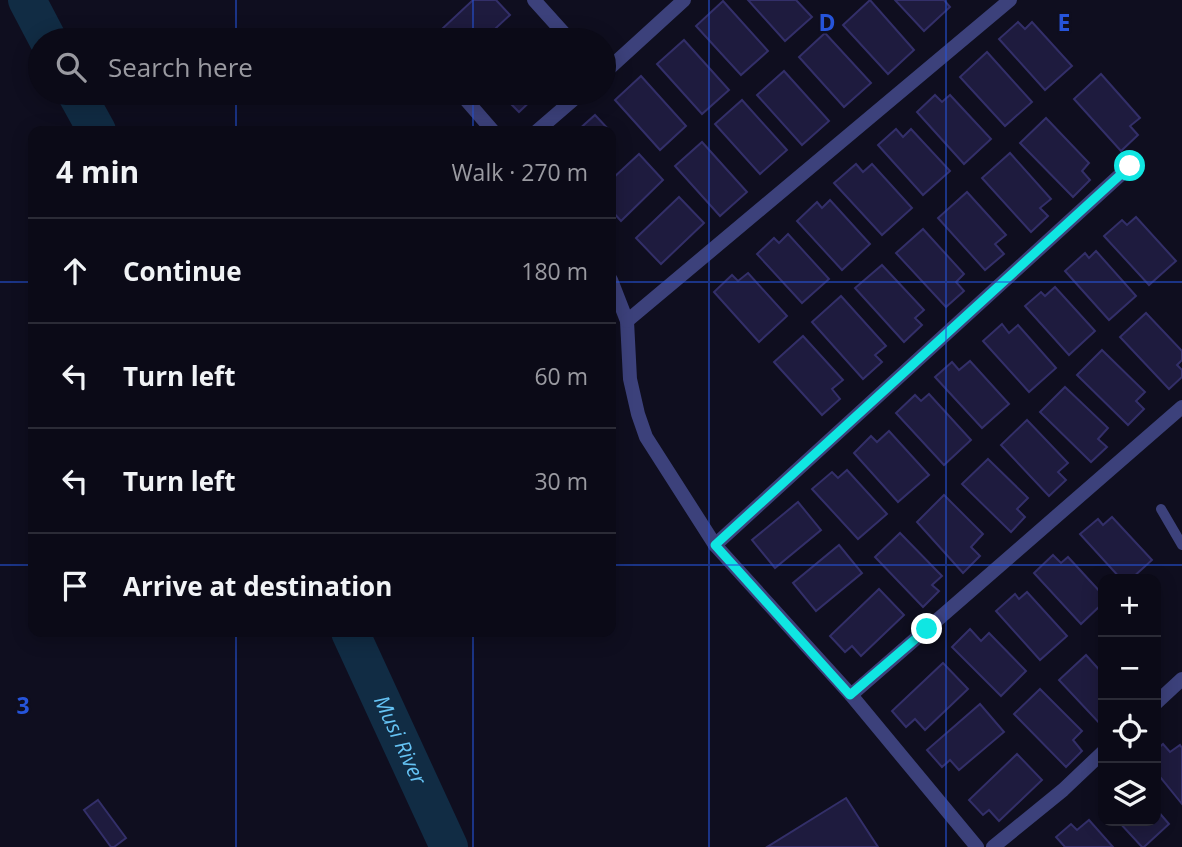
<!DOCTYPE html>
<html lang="en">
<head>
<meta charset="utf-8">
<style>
	:root { --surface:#0b0a17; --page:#191824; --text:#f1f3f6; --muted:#9a9aa1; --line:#2b2b36 }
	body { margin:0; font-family:"Open Sans",sans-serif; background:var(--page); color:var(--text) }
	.controls { position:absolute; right:21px; bottom:21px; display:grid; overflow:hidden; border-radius:14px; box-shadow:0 4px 18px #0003 }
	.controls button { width:63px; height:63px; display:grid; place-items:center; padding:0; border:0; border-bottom:2px solid var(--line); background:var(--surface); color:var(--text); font:35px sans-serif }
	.stop { position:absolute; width:21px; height:21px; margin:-16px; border:5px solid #10e6e2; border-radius:50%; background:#fff }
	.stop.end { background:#10e6e2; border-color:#fff; box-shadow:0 2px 7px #0008 }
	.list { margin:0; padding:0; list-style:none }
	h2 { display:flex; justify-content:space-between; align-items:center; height:91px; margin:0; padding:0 28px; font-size:30px }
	h2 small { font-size:23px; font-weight:400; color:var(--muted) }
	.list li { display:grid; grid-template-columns:46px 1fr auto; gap:21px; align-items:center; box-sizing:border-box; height:105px; padding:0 28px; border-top:2px solid var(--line) }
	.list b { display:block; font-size:26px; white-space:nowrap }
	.list em { font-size:23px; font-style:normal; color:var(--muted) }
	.icon { flex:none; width:38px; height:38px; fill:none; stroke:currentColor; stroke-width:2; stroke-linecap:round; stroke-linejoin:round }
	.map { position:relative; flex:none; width:1182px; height:847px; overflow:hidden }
	.search { position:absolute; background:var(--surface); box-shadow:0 4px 18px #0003; left:28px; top:28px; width:588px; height:77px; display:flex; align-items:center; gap:18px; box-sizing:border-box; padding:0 24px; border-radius:38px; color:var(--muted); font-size:26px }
	.panel { position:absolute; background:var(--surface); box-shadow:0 4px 18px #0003; left:28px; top:126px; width:588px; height:511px; border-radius:14px }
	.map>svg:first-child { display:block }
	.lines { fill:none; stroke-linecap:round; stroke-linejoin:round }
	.river { stroke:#112c44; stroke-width:38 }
	.building { fill:#1e1b3e; stroke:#332f69; stroke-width:2 }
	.lane { stroke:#3c417b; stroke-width:10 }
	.street { stroke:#3c417b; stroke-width:14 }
	.route { stroke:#10e6e2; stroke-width:9 }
	.grid { fill:none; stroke:#2654da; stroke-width:2; stroke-opacity:0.55 }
	.labels { text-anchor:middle; stroke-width:5; stroke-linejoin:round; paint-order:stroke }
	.water-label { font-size:21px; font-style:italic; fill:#65c3f4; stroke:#0f0e1f }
	.grid-label { font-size:23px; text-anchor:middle; font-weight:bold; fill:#2654da; stroke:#0f0e1f; stroke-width:5; stroke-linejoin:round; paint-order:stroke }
</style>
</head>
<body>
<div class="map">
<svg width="1182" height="847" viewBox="0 0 1182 847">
	<rect width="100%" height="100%" fill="#0f0e1f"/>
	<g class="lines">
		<!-- river -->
		<g class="river">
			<polyline points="27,0 48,40"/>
			<polyline points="76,93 97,131"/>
			<path id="s1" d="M 350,632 L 449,847"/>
		</g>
	</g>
	<!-- building -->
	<g class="building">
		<polygon points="473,0 496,0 510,15 483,40 453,40 442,29"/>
		<polygon points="748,0 796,0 812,17 785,41"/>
		<polygon points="870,0 914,50 888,74 843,25"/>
		<polygon points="895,0 944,0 950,7 924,31"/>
		<polygon points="723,1 768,51 741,75 696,26"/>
		<polygon points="1018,22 1025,29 1032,22 1072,66 1045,90 999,39"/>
		<polygon points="825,33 871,83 844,107 799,57"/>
		<polygon points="684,40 729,90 702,114 657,64"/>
		<polygon points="987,52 1032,102 1005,126 960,77"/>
		<polygon points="784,71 829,121 802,145 757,95"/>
		<polygon points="1101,74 1140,118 1130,126 1138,135 1121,151 1074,99"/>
		<polygon points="641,76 686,126 660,150 615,100"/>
		<polygon points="500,93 539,93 519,112"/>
		<polygon points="935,95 942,102 950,95 991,139 964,164 917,112"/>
		<polygon points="742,100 787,150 760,174 715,124"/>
		<polygon points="595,115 610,131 577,131"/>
		<polygon points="1046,118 1089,163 1082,171 1090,180 1073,197 1020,143"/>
		<polygon points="896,129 903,137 911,129 950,171 923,195 878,145"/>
		<polygon points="702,142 747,192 720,216 675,166"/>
		<polygon points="1010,153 1051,199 1040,208 1048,216 1031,232 982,178"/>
		<polygon points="639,154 663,180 621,221 611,210 611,180"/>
		<polygon points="856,164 863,172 872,164 912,208 882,235 834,183"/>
		<polygon points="967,192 1006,235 995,244 1004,254 985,270 938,218"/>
		<polygon points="679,197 704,223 661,264 636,238"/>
		<polygon points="830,200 870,244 842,270 797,221 817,202 822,208"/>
		<polygon points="1136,217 1176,261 1149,285 1104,236 1122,220 1127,225"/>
		<polygon points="923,229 964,274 956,282 964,291 946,307 896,253"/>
		<polygon points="788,234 829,279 802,303 757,254 774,238 779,243"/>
		<polygon points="1096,251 1136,296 1109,320 1065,271 1085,253 1089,258"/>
		<polygon points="882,265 924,310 915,318 922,325 904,342 855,288"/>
		<polygon points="748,273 787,316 759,342 714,292 732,275 738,281"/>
		<polygon points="1055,287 1095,331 1069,355 1025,306 1041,292 1045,296"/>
		<polygon points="841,296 886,346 875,355 882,362 863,379 812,322"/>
		<polygon points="1146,313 1182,351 1182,360 1177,365 1182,370 1182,377 1169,389 1120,337"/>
		<polygon points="1002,324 1009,333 1018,325 1056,368 1029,392 983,341"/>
		<polygon points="803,336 843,380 832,389 840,399 822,415 774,362"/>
		<polygon points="1102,350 1145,392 1136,401 1144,409 1128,425 1077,375"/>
		<polygon points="970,361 1009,404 982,428 935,377 952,362 959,370"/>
		<polygon points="1065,387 1108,428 1098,439 1107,447 1091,462 1040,412"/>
		<polygon points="929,394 971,440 944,465 896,413 915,395 921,401"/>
		<polygon points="1027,420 1068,463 1058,472 1066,480 1049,496 1001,445"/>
		<polygon points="889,431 929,475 898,502 854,453 871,436 877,442"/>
		<polygon points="988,459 1028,498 1017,509 1025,517 1011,532 962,484"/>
		<polygon points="847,470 887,514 858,539 812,489 832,472 838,478"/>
		<polygon points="944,495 983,534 971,547 980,556 963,573 917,522"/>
		<polygon points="798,502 821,530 775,568 752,540"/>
		<polygon points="1112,517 1152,560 1131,579 1121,579 1080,534 1098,519 1103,525"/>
		<polygon points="900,533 942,576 932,585 939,591 923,607 875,557"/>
		<polygon points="839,545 862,573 816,611 793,583"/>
		<polygon points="1053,555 1061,563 1068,557 1103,595 1103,603 1081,624 1034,573"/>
		<polygon points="879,589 904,615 861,656 852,646 845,652 830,636"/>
		<polygon points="1027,592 1067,636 1040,660 996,611 1015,594 1019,599"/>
		<polygon points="970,629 981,641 989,633 1026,671 1001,696 952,647"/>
		<polygon points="1086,655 1103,674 1103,727 1059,680"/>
		<polygon points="943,663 968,689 925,730 915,719 906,727 892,711"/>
		<polygon points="1040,689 1082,731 1073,740 1082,751 1066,767 1014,714"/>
		<polygon points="980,704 1004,732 959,770 950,760 942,767 927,750"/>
		<polygon points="1163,744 1170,752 1180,745 1182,748 1182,804 1156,772 1156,750"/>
		<polygon points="1017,754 1042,780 999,821 989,810 983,815 969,800"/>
		<polygon points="846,798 878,847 767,847"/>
		<polygon points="98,800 126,838 114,847 111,847 84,810"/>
		<polygon points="1156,809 1169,824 1144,847 1142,847 1118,821 1156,821"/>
		<polygon points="1089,820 1113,847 1065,847 1056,837 1071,824 1077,830"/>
	</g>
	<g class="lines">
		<!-- lane -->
		<polyline class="lane" points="1161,509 1182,545"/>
		<!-- street -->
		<g class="street">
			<polyline points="534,0 570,40"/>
			<polyline points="604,73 684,0"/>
			<polyline points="460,93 493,131"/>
			<polyline points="537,131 581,93"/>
			<polyline points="611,280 627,321 630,379 638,414 646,437 715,545 851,695 977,847"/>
			<polyline points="627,321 1010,0"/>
			<polyline points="715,545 1130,166"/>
			<polyline points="851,695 1182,407"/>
			<polyline points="1156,703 1182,679"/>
			<polyline points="993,847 1063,790 1103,752"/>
		</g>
	</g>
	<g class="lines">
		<!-- route -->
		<polyline class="route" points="927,629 850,695 715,545 1130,166"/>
	</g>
	<!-- grid -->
	<path class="grid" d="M 236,0 L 236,40M 473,0 L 473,40M 709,0 L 709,847M 946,0 L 946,847M 236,93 L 236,131M 473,93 L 473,131M 0,282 L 33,282M 611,282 L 1182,282M 0,565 L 33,565M 611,565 L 1182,565M 236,632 L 236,847M 473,632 L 473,847"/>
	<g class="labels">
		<!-- water labels -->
		<g class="water-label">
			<text dy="7" stroke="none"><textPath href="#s1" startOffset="119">Musi River</textPath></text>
		</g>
	</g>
	<g class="grid-label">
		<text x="827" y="31">D</text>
		<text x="1064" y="31">E</text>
		<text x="23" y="714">3</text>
	</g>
</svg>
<div class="controls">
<button>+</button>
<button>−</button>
<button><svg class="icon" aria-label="locate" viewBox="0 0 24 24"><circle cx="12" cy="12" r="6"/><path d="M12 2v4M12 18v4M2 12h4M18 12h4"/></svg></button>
<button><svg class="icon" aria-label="layers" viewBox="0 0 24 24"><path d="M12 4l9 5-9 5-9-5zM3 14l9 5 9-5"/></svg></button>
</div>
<div class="stop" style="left:1130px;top:166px"></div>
<div class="stop end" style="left:927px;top:629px"></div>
<div class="search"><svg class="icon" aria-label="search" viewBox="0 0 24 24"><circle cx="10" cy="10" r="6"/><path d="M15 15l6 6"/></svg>Search here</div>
<section class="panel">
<h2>4 min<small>Walk · 270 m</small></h2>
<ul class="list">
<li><svg class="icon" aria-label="ahead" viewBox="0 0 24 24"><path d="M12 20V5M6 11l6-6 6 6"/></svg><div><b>Continue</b></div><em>180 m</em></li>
<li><svg class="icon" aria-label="left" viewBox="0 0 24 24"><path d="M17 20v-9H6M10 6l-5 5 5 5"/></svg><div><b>Turn left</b></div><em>60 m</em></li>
<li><svg class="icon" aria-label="left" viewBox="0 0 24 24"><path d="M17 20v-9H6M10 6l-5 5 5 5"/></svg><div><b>Turn left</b></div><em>30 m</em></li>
<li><svg class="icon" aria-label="arrive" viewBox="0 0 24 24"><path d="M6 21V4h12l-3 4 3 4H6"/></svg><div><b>Arrive at destination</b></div></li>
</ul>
</section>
</div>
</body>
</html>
